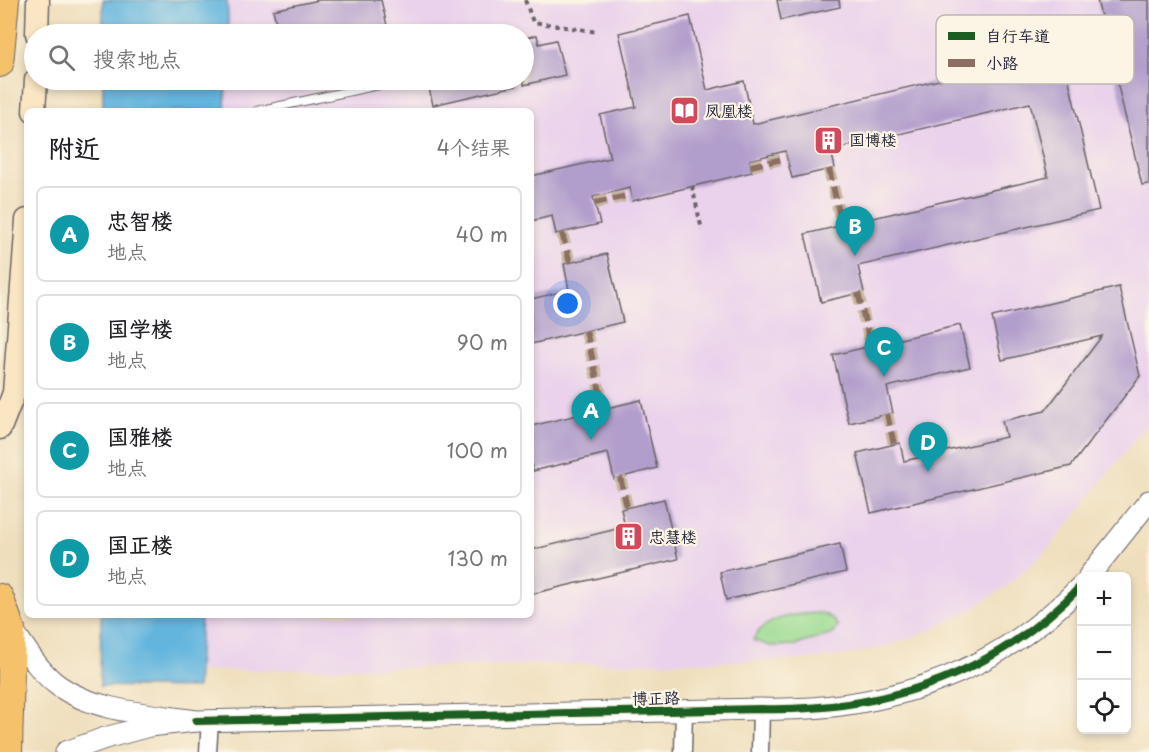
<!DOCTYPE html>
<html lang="zh">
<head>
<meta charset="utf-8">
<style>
	:root { --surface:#fff; --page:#f2f2f2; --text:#202124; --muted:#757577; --line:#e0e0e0; --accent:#111827 }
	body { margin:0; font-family:"Playpen Sans","LXGW WenKai TC",sans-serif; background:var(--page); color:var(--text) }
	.controls { position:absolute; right:18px; bottom:18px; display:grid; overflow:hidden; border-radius:9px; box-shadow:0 3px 9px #0003 }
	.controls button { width:54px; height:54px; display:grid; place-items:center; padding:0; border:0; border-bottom:2px solid var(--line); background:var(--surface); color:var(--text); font:30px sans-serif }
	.you { position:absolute; left:568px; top:304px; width:21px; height:21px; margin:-15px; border:4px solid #fff; border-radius:50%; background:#1a73e8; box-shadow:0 0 0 9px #1a73e833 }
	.badge { display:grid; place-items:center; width:39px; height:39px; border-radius:50%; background:var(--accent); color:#fff; font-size:20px; font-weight:700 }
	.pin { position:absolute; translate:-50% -50px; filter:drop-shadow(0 2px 3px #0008) }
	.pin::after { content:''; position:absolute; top:32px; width:21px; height:18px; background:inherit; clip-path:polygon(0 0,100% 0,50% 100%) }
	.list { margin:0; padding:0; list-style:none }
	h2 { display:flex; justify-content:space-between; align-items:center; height:78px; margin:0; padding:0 24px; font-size:26px }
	h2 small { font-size:20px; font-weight:400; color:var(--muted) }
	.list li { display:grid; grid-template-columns:39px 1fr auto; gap:18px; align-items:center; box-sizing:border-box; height:96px; margin:0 12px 12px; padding:0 12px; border:2px solid var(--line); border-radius:9px }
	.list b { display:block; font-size:22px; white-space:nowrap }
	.list p { margin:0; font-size:20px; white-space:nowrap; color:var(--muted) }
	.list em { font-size:20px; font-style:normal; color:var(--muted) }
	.icon { flex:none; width:33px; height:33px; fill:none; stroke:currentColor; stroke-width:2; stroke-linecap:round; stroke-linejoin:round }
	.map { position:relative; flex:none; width:1149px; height:752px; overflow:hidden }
	.search { position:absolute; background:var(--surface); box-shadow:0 3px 9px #0003; left:24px; top:24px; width:510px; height:66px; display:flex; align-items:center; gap:15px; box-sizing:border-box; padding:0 21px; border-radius:33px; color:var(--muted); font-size:22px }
	.panel { position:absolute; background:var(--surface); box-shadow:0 3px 9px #0003; left:24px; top:108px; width:510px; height:510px; border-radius:9px }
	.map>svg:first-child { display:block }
	.built { fill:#ead1ec }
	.green { fill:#9cdc92; stroke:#5f7f66; stroke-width:1.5 }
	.water { fill:#63b5de; stroke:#426c8c; stroke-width:1.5 }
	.building { fill:#b29ecc }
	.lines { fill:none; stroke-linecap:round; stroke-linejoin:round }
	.pedestrian-tunnel { stroke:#c6b8a2; stroke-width:12; stroke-dasharray:12 6; stroke-linecap:butt }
	.service-casing { stroke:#6a6468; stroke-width:10 }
	.minor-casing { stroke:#6a6468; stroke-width:19 }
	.tertiary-casing { stroke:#6a6468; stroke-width:23 }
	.secondary-casing { stroke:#6a6468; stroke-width:25 }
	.primary-casing { stroke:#6a6468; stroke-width:28 }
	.path { stroke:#6a6468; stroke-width:4; stroke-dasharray:4.5 4.5; stroke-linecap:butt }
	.service { stroke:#fff; stroke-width:8 }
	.minor { stroke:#fff; stroke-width:16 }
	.tertiary { stroke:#fff; stroke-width:21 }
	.secondary { stroke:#fbe6c4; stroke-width:22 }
	.primary { stroke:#f5c16b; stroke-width:26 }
	.quiet { stroke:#8d6e63; stroke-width:6; stroke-dasharray:12 6; stroke-linecap:butt }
	.cycleway-casing { stroke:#fcf5e5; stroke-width:11 }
	.cycleway { stroke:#1b5e20; stroke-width:8 }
	.labels { text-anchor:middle; stroke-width:4.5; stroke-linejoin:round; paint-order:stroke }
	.poi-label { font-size:16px; fill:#22223b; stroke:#fcf5e5; text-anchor:start }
	.street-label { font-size:16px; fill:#22223b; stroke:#fcf5e5 }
	.key { fill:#fcf5e5; stroke:#bbb6b2; stroke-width:1.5 }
	.key-label { font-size:16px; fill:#22223b }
</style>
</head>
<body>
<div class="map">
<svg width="1149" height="752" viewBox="0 0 1149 752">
	<rect width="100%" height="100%" fill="#fcf5e5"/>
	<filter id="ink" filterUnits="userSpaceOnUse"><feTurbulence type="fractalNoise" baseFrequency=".0167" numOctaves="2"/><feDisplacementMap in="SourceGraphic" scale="12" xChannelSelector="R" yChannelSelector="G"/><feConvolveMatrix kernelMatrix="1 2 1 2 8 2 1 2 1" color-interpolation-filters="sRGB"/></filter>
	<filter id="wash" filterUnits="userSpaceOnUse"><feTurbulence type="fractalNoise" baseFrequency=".008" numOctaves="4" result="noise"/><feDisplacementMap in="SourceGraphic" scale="24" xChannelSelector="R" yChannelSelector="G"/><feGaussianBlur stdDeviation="1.35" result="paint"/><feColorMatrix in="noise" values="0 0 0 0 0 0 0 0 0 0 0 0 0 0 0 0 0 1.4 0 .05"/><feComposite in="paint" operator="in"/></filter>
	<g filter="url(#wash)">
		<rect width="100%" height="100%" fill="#efdebc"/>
		<!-- built -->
		<polygon class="built" points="223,0 1149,0 1149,421 1076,515 1046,551 1012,582 973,609 932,630 888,646 842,656 796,660 195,671 197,615 531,615 531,111 217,111 219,80 524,80 524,34 221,34"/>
		<!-- green -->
		<path class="green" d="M 821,613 L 832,618 L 838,626 L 832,634 L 796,645 L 770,646 L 753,640 C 766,615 797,614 821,613 Z"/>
		<!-- water -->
		<g class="water">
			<polygon points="103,0 227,0 229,34 103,34"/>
			<polygon points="103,80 226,80 225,111 103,111"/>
			<polygon points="101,615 201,615 197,688 100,686"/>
		</g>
		<g id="blocks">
			<!-- building -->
			<g class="building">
				<polygon points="319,0 381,0 389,34 279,34 273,10"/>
				<polygon points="777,0 839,0 840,7 781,20"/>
				<polygon points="1097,0 1149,0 1149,184 1142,185"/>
				<polygon points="690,16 707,90 744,81 753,124 1062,51 1099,210 858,266 864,292 821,302 805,234 1048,177 1030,103 831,150 835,168 792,178 785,151 750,160 752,172 632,201 630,188 593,197 600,224 556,234 552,216 531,221 531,176 610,158 600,115 636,107 619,33"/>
				<polygon points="537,35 539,44 556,40 565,75 524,85 524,38"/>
				<polygon points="427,80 515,80 516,86 433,105"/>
				<polygon points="607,254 623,322 531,344 531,299 569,290 564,264"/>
				<polygon points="1119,287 1140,376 1071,466 871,513 857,453 900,443 904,461 1006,437 1002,421 1045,411 1102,336 1002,360 992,317"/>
				<polygon points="960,325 970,367 887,387 893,413 849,423 833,355"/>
				<polygon points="641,400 657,468 614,479 608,453 533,471 531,462 531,426"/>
				<polygon points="664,499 678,559 531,594 531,550 625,527 621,509"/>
				<polygon points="840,544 846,572 726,600 720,572"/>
			</g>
		</g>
	</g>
	<g filter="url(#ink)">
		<use href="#blocks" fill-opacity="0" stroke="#6a6468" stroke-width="1.5"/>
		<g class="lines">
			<!-- pedestrian-tunnel -->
			<g class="pedestrian-tunnel">
				<polyline points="751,166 787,158"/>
				<polyline points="829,169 842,225"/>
				<polyline points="595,203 631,195"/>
				<polyline points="562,233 570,263"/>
				<polyline points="858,293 871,346"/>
				<polyline points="586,331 604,409"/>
				<polyline points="887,414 894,444"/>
				<polyline points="620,477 627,507"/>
			</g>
			<defs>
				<polyline id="service" points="257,111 397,81"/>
				<g id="minor">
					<polyline points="208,752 210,720"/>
					<polyline points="683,752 684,711"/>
					<polyline points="760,752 761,709"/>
				</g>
				<g id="tertiary">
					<polyline points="1089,576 1149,501"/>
					<path d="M 12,629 C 26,649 39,672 59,686 C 96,712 152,714 196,721 L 149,726 L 105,738 L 66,752"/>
					<path d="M 196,721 L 761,709 C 884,712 995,675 1082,585"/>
				</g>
				<g id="secondary">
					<polyline points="37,34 38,0"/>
					<polyline points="34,111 36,80"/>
					<polyline points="0,428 14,393 27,220"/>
				</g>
				<g id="primary">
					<polyline points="0,64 6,0"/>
					<polyline points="0,597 12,629 9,752"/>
				</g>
			</defs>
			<!-- service casing -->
			<use href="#service" class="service-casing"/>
			<!-- minor casing -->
			<use href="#minor" class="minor-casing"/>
			<!-- tertiary casing -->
			<use href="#tertiary" class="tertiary-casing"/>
			<!-- secondary casing -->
			<use href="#secondary" class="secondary-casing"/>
			<!-- primary casing -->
			<use href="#primary" class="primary-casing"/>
			<!-- path -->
			<g class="path">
				<polyline points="525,0 533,22 598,32"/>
				<polyline points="692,186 702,230"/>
			</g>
			<!-- service -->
			<use href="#service" class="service"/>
			<!-- minor -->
			<use href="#minor" class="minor"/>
			<!-- tertiary -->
			<use href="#tertiary" class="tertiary"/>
			<!-- secondary -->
			<use href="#secondary" class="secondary"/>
			<!-- primary -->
			<use href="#primary" class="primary"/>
			<!-- quiet -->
			<g class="quiet">
				<polyline points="751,166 787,158"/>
				<polyline points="829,169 842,225"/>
				<polyline points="595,203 631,195"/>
				<polyline points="562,233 570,263"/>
				<polyline points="858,293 871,346"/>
				<polyline points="586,331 604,409"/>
				<polyline points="887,414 894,444"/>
				<polyline points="620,477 627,507"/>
			</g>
			<defs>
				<path id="cycleway" d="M 196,721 L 761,709 C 884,712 995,675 1082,585"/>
			</defs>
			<!-- cycleway casing -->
			<use href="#cycleway" class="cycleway-casing"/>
			<!-- cycleway -->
			<use href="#cycleway" class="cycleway"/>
		</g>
	</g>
	<!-- icons -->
	<defs>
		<symbol id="library-square" viewBox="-11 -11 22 22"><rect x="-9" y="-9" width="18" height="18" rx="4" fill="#d1495b" stroke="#fcf5e5"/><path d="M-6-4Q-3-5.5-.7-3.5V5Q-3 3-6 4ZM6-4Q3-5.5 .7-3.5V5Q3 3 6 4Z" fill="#fff"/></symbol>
		<symbol id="building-square" viewBox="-11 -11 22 22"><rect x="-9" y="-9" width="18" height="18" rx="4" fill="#d1495b" stroke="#fcf5e5"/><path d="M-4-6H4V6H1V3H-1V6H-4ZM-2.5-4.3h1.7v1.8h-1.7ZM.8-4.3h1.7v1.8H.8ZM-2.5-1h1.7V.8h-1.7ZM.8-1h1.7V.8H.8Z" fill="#fff"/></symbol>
	</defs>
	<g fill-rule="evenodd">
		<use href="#library-square" x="668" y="94" width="33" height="33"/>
		<use href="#building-square" x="812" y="124" width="33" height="33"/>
		<use href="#building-square" x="612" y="520" width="33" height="33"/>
	</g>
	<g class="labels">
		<!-- poi labels -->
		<g class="poi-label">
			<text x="705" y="117">凤凰楼</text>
			<text x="849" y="146">国博楼</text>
			<text x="649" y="543">忠慧楼</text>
		</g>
		<!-- street labels -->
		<g class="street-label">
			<text transform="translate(656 698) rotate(-1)" y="6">博正路</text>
		</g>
	</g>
	<!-- legend -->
	<rect x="936" y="15" width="198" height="69" rx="9" class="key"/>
	<rect x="948" y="32" width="27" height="8" fill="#1b5e20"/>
	<rect x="948" y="59" width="27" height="8" fill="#8d6e63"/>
	<g class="key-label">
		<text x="986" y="42">自行车道</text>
		<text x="986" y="69">小路</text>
	</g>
</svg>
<div class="controls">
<button>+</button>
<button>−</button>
<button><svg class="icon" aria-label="locate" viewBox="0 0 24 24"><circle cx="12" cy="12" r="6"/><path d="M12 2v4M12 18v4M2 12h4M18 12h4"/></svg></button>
</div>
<div class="you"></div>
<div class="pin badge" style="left:591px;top:440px;background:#0f9aa8">A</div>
<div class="pin badge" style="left:855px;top:256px;background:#0f9aa8">B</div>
<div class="pin badge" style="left:884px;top:377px;background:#0f9aa8">C</div>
<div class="pin badge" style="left:928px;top:472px;background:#0f9aa8">D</div>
<div class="search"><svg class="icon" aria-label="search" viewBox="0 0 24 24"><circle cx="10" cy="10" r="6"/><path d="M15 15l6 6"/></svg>搜索地点</div>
<section class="panel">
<h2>附近<small>4个结果</small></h2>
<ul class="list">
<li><span class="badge" style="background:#0f9aa8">A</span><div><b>忠智楼</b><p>地点</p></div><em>40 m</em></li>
<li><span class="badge" style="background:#0f9aa8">B</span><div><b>国学楼</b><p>地点</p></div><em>90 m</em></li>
<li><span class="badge" style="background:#0f9aa8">C</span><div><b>国雅楼</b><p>地点</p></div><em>100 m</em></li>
<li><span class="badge" style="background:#0f9aa8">D</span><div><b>国正楼</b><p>地点</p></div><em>130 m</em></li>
</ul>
</section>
</div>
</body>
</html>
